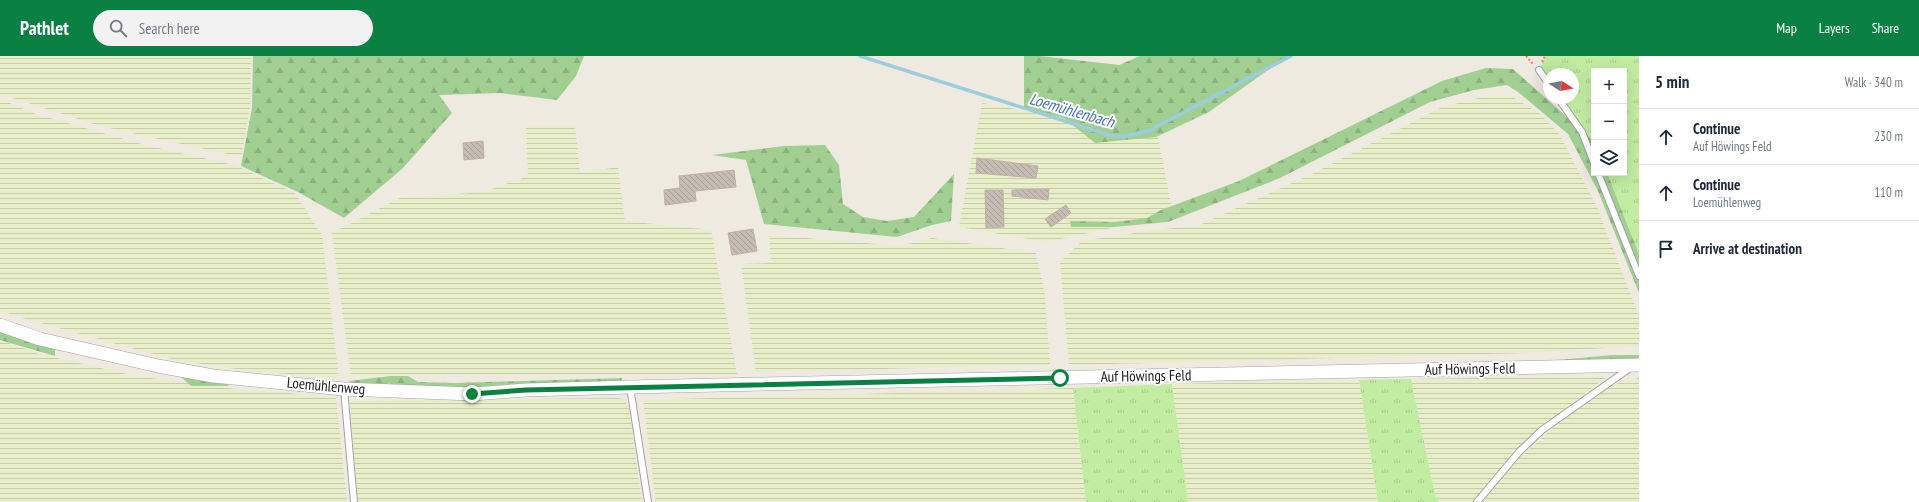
<!DOCTYPE html>
<html lang="en">
<head>
<meta charset="utf-8">
<style>
	:root { --surface:#fff; --page:#f2f2f3; --text:#1f2937; --muted:#747a83; --line:#e0e1e3; --accent:#0b8043 }
	body { margin:0; font-family:"PT Sans Narrow",sans-serif; background:var(--page); color:var(--text) }
	.controls { position:absolute; right:12px; top:12px; display:grid; overflow:hidden; border-radius:0px; box-shadow:0 4px 16px #0002 }
	.controls button { width:36px; height:36px; display:grid; place-items:center; padding:0; border:0; border-bottom:1px solid var(--line); background:var(--surface); color:var(--text); font:20px sans-serif }
	.compass { position:absolute; left:1543px; top:12px; width:36px; height:36px; border-radius:50%; background:var(--surface); box-shadow:0 4px 16px #0002; rotate:101deg }
	.stop { position:absolute; width:12px; height:12px; margin:-9px; border:3px solid #0b8043; border-radius:50%; background:#fff }
	.stop.end { background:#0b8043; border-color:#fff; box-shadow:0 1px 4px #0008 }
	.list { margin:0; padding:0; list-style:none }
	h2 { display:flex; justify-content:space-between; align-items:center; height:52px; margin:0; padding:0 16px; font-size:17px }
	h2 small { font-size:13px; font-weight:400; color:var(--muted) }
	.list li { display:grid; grid-template-columns:26px 1fr auto; gap:12px; align-items:center; box-sizing:border-box; height:56px; padding:0 16px; border-top:1px solid var(--line) }
	.list b { display:block; font-size:15px; white-space:nowrap }
	.list p { margin:0; font-size:13px; white-space:nowrap; color:var(--muted) }
	.list em { font-size:13px; font-style:normal; color:var(--muted) }
	.icon { flex:none; width:22px; height:22px; fill:none; stroke:currentColor; stroke-width:2; stroke-linecap:round; stroke-linejoin:round }
	.map { position:relative; flex:none; width:1639px; height:446px; overflow:hidden }
	header { display:flex; align-items:center; gap:24px; box-sizing:border-box; height:56px; padding:0 20px; background:var(--accent); color:#fff }
	header strong { font-size:19px }
	nav { display:flex; gap:22px; margin-inline-start:auto; font-size:14px }
	.search { width:280px; height:36px; background:var(--page); display:flex; align-items:center; gap:10px; box-sizing:border-box; padding:0 14px; border-radius:22px; color:var(--muted); font-size:15px }
	main { display:flex }
	aside { flex:1; background:var(--surface) }
	.map>svg:first-child { display:block }
	.farmland { fill:url(#farmland-rules) }
	.grass { fill:url(#grass-tufts) }
	.forest { fill:url(#forest-firs) }
	.lines { fill:none; stroke-linecap:round; stroke-linejoin:round }
	.stream { stroke:#9dccde; stroke-width:3.5 }
	.building { fill:url(#building-back-hatch); stroke:#c0b1a2 }
	.service-casing { stroke:#a2a2a2; stroke-width:8 }
	.minor-casing { stroke:#a2a2a2; stroke-width:14 }
	.path { stroke:#ff7960; stroke-width:2; stroke-dasharray:2 2; stroke-linecap:butt }
	.service { stroke:#fff; stroke-width:6 }
	.minor { stroke:#fff; stroke-width:13 }
	.route { stroke:#0b8043; stroke-width:5 }
	.labels { text-anchor:middle; stroke-width:4; stroke-linejoin:round; paint-order:stroke }
	.street-label { font-size:15px; fill:#1b1b1b; stroke:#fff }
	.water-label { font-size:16px; font-style:italic; fill:#4473af; stroke:#fff }
</style>
</head>
<body>
<header>
<strong>Pathlet</strong>
<div class="search"><svg class="icon" aria-label="search" viewBox="0 0 24 24"><circle cx="10" cy="10" r="6"/><path d="M15 15l6 6"/></svg>Search here</div>
<nav><a>Map</a><a>Layers</a><a>Share</a></nav>
</header>
<main>
<div class="map">
<svg width="1639" height="446" viewBox="0 0 1639 446">
	<defs>
		<pattern id="farmland-rules" width="6" height="5" patternUnits="userSpaceOnUse"><rect width="6" height="5" fill="#e9eeca"/><path d="M0 2.5h6" fill="none" stroke="#c7ccad"/></pattern>
		<pattern id="grass-tufts" width="24" height="20" patternUnits="userSpaceOnUse"><rect width="24" height="20" fill="#c2eca2"/><path d="M3 7l-1-3M5 7V3M7 7l1-3M15 17l-1-3M17 17v-4M19 17l1-3" fill="none" stroke="#a6ca8b"/></pattern>
		<pattern id="forest-firs" width="22" height="20" patternUnits="userSpaceOnUse"><rect width="22" height="20" fill="#a1cf92"/><path d="M5 1l3.5 6h-7zM16 11l3.5 6h-7z" fill="#8ab17d"/></pattern>
		<pattern id="building-back-hatch" width="6" height="6" patternUnits="userSpaceOnUse"><rect width="6" height="6" fill="#c5bcb3"/><path d="M-1 5l2 2M0 0l6 6M5-1l2 2" fill="none" stroke="#a9a199"/></pattern>
	</defs>
	<rect width="100%" height="100%" fill="#eeeae0"/>
	<!-- farmland -->
	<g class="farmland">
		<polygon points="0,0 251,0 250,52 241,101 100,70 3,39 0,38"/>
		<polygon points="1510,39 1540,58 1560,79 1597,151 1639,260 1639,290 1525,297 1069,309 1060,206 1082,185 1154,174 1197,170 1314,117 1442,51 1487,40"/>
		<polygon points="0,43 36,58 145,89 234,109 295,137 322,179 339,322 250,315 175,304 15,260 0,254"/>
		<polygon points="982,47 1061,61 1098,84 1158,81 1173,159 1047,186 959,171"/>
		<polygon points="526,70 575,70 580,117 618,111 625,165 711,174 737,318 482,318 351,320 332,177 400,142 484,136 528,120"/>
		<polygon points="769,179 901,190 932,182 1036,197 1045,239 1050,309 756,316 741,208 771,207"/>
		<polygon points="0,284 39,298 136,320 226,332 336,341 347,446 0,446"/>
		<polygon points="1608,320 1546,367 1524,386 1506,405 1473,446 1439,446 1435,439 1411,323"/>
		<polygon points="1639,322 1639,446 1483,446 1515,406 1554,371 1604,334 1623,325"/>
		<polygon points="1359,324 1378,446 1188,446 1172,328"/>
		<polygon points="1073,332 1086,446 656,446 643,344"/>
		<polygon points="617,342 624,343 629,353 642,446 358,446 350,345"/>
	</g>
	<!-- grass -->
	<g class="grass">
		<polygon points="1546,0 1639,0 1639,220 1598,117 1624,117 1624,15 1594,15 1594,107 1558,42 1573,42 1573,18 1549,18 1549,28 1539,14"/>
		<polygon points="1411,323 1435,439 1439,446 1378,446 1359,324"/>
		<polygon points="1172,328 1188,446 1086,446 1073,332"/>
	</g>
	<!-- forest -->
	<g class="forest">
		<polygon points="253,0 584,0 576,20 557,44 501,37 439,39 452,57 402,113 344,162 298,136 241,110 252,52"/>
		<polygon points="1024,0 1040,0 1119,9 1140,0 1288,0 1209,56 1156,81 1095,87 1064,62 1024,53"/>
		<polygon points="1486,12 1513,13 1594,85 1594,117 1607,117 1639,199 1639,237 1598,135 1568,78 1518,36 1507,29 1474,34 1430,46 1280,122 1168,166 1113,171 1071,171 1070,165 1115,166 1147,162 1161,154 1239,125 1442,25"/>
		<polygon points="825,89 839,109 843,148 863,161 887,165 914,161 954,118 951,165 932,169 897,181 764,168 746,104 712,99 784,90"/>
		<polygon points="0,276 55,291 55,300 0,284"/>
		<polygon points="1612,299 1639,299 1639,312 1536,306"/>
		<polygon points="210,314 229,330 191,330 180,320"/>
		<polygon points="391,320 408,320 418,326 456,327 622,322 620,337 407,341 389,327 368,341 358,340 349,325"/>
	</g>
	<g class="lines">
		<!-- stream -->
		<polyline class="stream" points="860,0 1112,80 1127,80 1150,74 1291,0"/>
	</g>
	<!-- building -->
	<g class="building">
		<polygon points="483,85 484,102 464,104 463,87"/>
		<polygon points="977,102 1038,110 1036,122 976,117"/>
		<polygon points="734,114 736,131 695,135 696,145 665,149 664,134 680,132 679,120"/>
		<polygon points="1049,133 1048,144 1012,140 1012,134"/>
		<polygon points="985,134 1003,134 1004,171 986,172"/>
		<polygon points="1066,149 1071,157 1051,171 1045,163"/>
		<polygon points="753,173 757,195 732,199 728,177"/>
	</g>
	<g class="lines">
		<defs>
			<g id="service">
				<polyline points="1539,14 1549,28"/>
				<polyline points="1558,42 1582,76 1594,107"/>
				<polyline points="1598,117 1639,220"/>
				<polyline points="630,331 648,446"/>
				<polyline points="344,333 354,446"/>
				<polyline points="1477,446 1519,396 1542,374 1630,312"/>
			</g>
			<polyline id="minor" points="0,269 40,283 158,310 213,320 344,333 472,338 526,334 630,331 1639,309"/>
		</defs>
		<!-- service casing -->
		<use href="#service" class="service-casing"/>
		<!-- minor casing -->
		<use href="#minor" class="minor-casing"/>
		<!-- path -->
		<g class="path">
			<polyline points="1526,0 1533,8"/>
			<polyline points="1542,6 1545,0"/>
		</g>
		<!-- service -->
		<use href="#service" class="service"/>
		<!-- minor -->
		<use href="#minor" class="minor"/>
	</g>
	<g class="lines">
		<!-- route -->
		<polyline class="route" points="472,338 526,334 1060,322"/>
	</g>
	<g class="labels">
		<!-- street labels -->
		<g class="street-label">
			<text transform="translate(1470 313) rotate(-1)" y="5">Auf Höwings Feld</text>
			<text transform="translate(1146 320) rotate(-1)" y="5">Auf Höwings Feld</text>
			<text transform="translate(326 330) rotate(5)" y="5">Loemühlenweg</text>
		</g>
		<!-- water labels -->
		<g class="water-label">
			<text transform="translate(1072 54) rotate(16)" y="6">Loemühlenbach</text>
		</g>
	</g>
</svg>
<div class="controls">
<button>+</button>
<button>−</button>
<button><svg class="icon" aria-label="layers" viewBox="0 0 24 24"><path d="M12 4l9 5-9 5-9-5zM3 14l9 5 9-5"/></svg></button>
</div>
<svg class="compass" viewBox="-18 -18 36 36"><path d="M0-13l5 13h-10z" fill="#e53935"/><path d="M0 13l5-13h-10z" fill="#747a83"/></svg>
<div class="stop" style="left:1060px;top:322px"></div>
<div class="stop end" style="left:472px;top:338px"></div>
</div>
<aside>
<h2>5 min<small>Walk · 340 m</small></h2>
<ul class="list">
<li><svg class="icon" aria-label="ahead" viewBox="0 0 24 24"><path d="M12 20V5M6 11l6-6 6 6"/></svg><div><b>Continue</b><p>Auf Höwings Feld</p></div><em>230 m</em></li>
<li><svg class="icon" aria-label="ahead" viewBox="0 0 24 24"><path d="M12 20V5M6 11l6-6 6 6"/></svg><div><b>Continue</b><p>Loemühlenweg</p></div><em>110 m</em></li>
<li><svg class="icon" aria-label="arrive" viewBox="0 0 24 24"><path d="M6 21V4h12l-3 4 3 4H6"/></svg><div><b>Arrive at destination</b></div></li>
</ul>
</aside>
</main>
</body>
</html>
